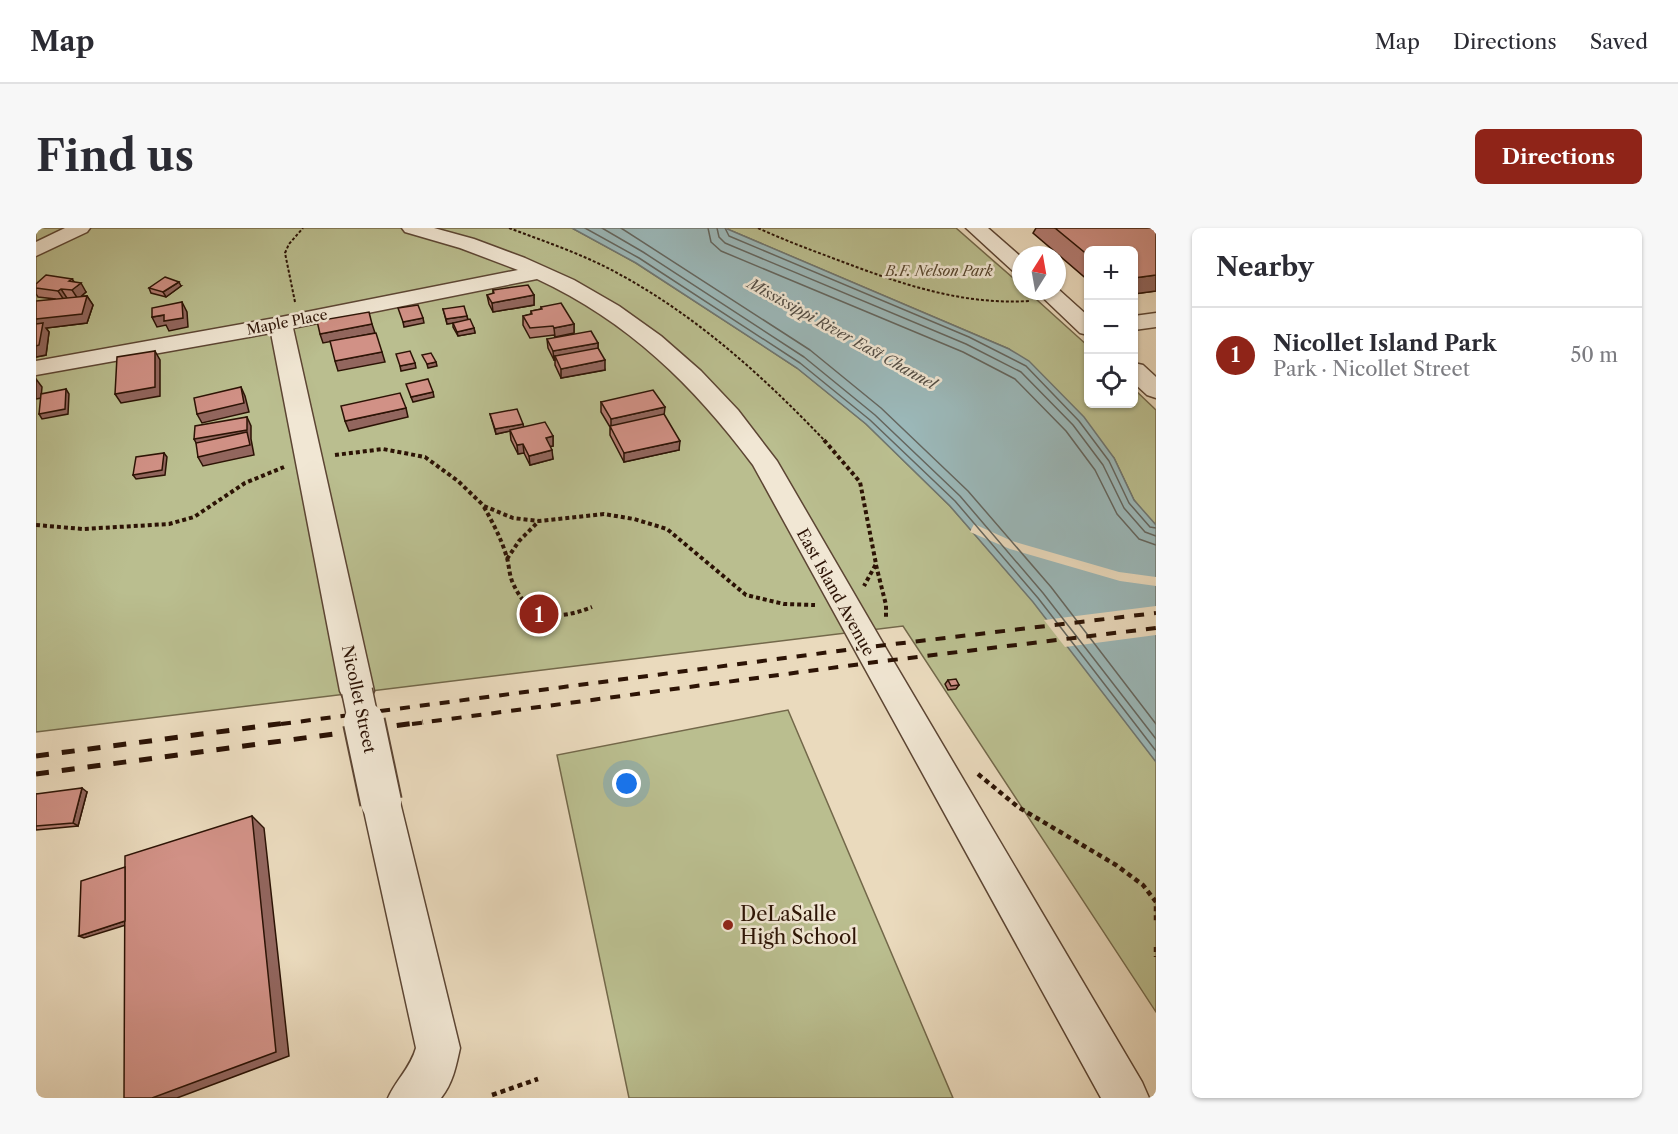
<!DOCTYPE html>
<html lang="en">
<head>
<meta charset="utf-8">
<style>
	:root { --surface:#fff; --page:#f7f7f7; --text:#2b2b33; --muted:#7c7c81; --line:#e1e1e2; --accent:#8f2418 }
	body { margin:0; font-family:"Libre Caslon Text",serif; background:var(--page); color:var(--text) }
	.controls { position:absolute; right:18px; top:18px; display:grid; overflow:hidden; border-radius:9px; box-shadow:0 2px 4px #0004 }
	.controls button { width:54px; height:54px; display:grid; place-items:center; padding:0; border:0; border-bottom:2px solid var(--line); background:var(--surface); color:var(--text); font:30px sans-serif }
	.compass { position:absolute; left:976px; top:18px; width:54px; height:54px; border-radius:50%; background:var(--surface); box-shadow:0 2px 4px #0004; rotate:11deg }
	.you { position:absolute; left:591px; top:556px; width:21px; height:21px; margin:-15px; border:4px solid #fff; border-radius:50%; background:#1a73e8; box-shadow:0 0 0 9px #1a73e833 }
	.badge { display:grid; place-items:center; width:39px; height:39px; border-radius:50%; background:var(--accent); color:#fff; font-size:20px; font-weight:700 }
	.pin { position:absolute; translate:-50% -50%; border:3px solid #fff; box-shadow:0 2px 6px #0006 }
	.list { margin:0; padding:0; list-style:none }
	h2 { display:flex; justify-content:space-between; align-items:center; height:78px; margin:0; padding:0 24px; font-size:26px }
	h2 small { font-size:20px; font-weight:400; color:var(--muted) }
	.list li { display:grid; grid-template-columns:39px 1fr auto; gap:18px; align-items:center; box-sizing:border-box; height:96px; padding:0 24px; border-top:2px solid var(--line) }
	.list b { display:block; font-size:22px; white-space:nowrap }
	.list p { margin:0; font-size:20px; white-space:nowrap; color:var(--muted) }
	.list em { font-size:20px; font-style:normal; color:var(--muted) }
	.icon { flex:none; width:33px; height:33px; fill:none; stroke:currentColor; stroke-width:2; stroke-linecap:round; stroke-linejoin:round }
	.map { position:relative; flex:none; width:1120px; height:870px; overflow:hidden; border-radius:9px }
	header { display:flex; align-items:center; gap:36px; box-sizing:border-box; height:84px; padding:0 30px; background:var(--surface); border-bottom:2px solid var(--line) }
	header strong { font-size:28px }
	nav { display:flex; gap:33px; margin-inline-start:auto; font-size:21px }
	.intro { display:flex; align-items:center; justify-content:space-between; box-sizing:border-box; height:144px; padding:0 36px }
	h1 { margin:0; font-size:42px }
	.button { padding:15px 27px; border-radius:9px; background:var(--accent); color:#fff; font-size:21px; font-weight:700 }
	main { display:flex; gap:36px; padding:0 36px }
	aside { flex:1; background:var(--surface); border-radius:9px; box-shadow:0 2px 4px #0004 }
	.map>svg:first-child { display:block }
	.green { fill:#babe8f; stroke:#73684a; stroke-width:1.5 }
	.water { fill:#9bb8b9; stroke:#6f7671; stroke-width:1.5 }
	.pier { fill:#eadabd }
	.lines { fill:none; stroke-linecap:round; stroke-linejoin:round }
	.shore { stroke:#64665f; stroke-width:1.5 }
	.minor-casing { stroke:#5c4533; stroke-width:3 }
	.path-far2 { stroke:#2c1305; stroke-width:2; stroke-dasharray:3 2; stroke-linecap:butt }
	.path-far1 { stroke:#2c1305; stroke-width:4; stroke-dasharray:4 3; stroke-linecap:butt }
	.path { stroke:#2c1305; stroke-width:4.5; stroke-dasharray:5 4; stroke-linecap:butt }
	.minor { fill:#f1e7d4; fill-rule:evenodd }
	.rail-far1 { stroke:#2c1305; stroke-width:4; stroke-dasharray:10 10; stroke-linecap:butt }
	.rail { stroke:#2c1305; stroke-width:5; stroke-dasharray:13 13; stroke-linecap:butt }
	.minor-bridge-far1-casing { stroke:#5c4533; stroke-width:33; stroke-linecap:butt }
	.minor-bridge-casing { stroke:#5c4533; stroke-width:44; stroke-linecap:butt }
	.minor-bridge-far1 { stroke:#f1e7d4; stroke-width:30 }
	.minor-bridge { stroke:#f1e7d4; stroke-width:40 }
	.wall { fill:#b47d73; stroke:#2c1305; stroke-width:1.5 }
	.shaded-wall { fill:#92665e; stroke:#2c1305; stroke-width:1.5 }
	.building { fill:#d19186; stroke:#2c1305; stroke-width:1.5 }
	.poi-dot { fill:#8f2418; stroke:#f1e7d4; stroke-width:2 }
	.labels { text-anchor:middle; stroke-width:5; stroke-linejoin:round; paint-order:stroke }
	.far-park-label { font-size:14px; font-style:italic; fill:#57462e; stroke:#f1e7d4 }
	.far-street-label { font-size:14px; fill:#2c1305; stroke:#f1e7d4 }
	.far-water-label { font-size:15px; font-style:italic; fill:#534d44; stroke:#f1e7d4 }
	.street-label { font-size:16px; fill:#2c1305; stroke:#f1e7d4 }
	.near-poi-label { font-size:20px; fill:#2c1305; stroke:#f1e7d4; text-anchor:start }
</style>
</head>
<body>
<header>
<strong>Map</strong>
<nav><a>Map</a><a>Directions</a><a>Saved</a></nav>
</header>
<div class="intro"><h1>Find us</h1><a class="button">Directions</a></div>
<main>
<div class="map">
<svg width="1120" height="870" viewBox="0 0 1120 870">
	<rect width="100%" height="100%" fill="#eadabd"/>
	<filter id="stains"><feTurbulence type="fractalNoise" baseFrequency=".00333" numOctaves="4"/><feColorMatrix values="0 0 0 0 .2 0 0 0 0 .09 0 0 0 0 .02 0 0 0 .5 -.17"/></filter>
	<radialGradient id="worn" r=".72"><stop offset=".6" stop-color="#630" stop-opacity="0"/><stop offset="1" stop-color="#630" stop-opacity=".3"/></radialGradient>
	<!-- green -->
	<g class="green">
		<polygon points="0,0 536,0 600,35 761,140 830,196 914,278 997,373 1120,533 1120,784 867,398 0,504"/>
		<polygon points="689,0 920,0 985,57 985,63 991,63 1052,118 1052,176 1098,176 1098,161 1120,182 1120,300 1098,272 1078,230 973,121"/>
		<polygon points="752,482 917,870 593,870 521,527"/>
	</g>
	<!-- water -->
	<polygon class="water" points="536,0 689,0 973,121 993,133 1048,189 1078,230 1098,272 1120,297 1120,534 997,374 914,278 830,196 761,140 600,35"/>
	<!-- pier -->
	<g class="pier">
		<polygon points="938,296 976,313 1083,344 1120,349 1120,358 1084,353 974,321 934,304"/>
		<polygon points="1120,378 1120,407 1029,419 1008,392"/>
	</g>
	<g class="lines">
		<!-- shore -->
		<g class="shore">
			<polyline points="549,0 603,30 764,135 834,192 919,273 1002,370 1120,523"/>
			<polyline points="566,0 607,24 768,129 839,187 924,268 1007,365 1120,511"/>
			<polyline points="585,0 774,122 845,180 932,263 1015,359 1120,496"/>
			<polyline points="672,0 675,14 685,23 927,124 979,151 1030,203 1059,242 1081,286 1103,311 1120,317"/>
			<polyline points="681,0 683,9 689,15 930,116 985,144 1037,197 1067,237 1088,280 1109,304 1120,308"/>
			<polyline points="689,0 693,8 933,109 990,138 1043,193 1073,233 1093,275 1114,299 1120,300"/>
		</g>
		<defs>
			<g id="minor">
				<polygon points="29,0 54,0 51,4 0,28 0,14"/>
				<path d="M 366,0 L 398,0 L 438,11 L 489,30 L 538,52 L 583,78 L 625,108 L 665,143 L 702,182 L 741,233 L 852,424 L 1106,854 L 1113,870 L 1065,870 L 717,237 C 657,157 593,94 501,51 L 257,100 L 338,463 L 333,473 L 321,477 L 309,473 L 304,463 L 235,105 L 0,147 L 0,133 L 245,89 L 482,42 L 424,20 L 369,4 Z"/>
				<polygon points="930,0 952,0 985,29 985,46 978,44"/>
				<polygon points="1021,60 1052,88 1052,107 1044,105 1000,63 1021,63"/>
				<polygon points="1120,85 1120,99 1098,102 1098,88"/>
				<polygon points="1098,135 1107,137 1120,149 1120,170 1111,167 1098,155"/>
				<path d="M 345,557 L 358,562 L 364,574 L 424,820 C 420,838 417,855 405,870 L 352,870 C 360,852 375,839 380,820 L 326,574 L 332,562 Z"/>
			</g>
		</defs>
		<!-- minor casing -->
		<use href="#minor" class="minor-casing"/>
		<!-- path-far2 -->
		<g class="path-far2">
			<path d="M 473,0 C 510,14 549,27 583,46 C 662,89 728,149 790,214"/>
			<path d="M 722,0 C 750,13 778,23 807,34 C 868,57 927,77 993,73"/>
			<polyline points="259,74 249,25 253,16 267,0"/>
		</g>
		<!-- path-far1 -->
		<g class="path-far1">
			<polyline points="788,212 824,254 840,336 828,358"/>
			<polyline points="299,227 347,221 389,229 422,253 448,278 477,290 503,293 568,286 598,291 631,301 710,367 748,376 779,377"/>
			<path d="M 448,279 C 457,295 466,312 471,330 C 473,337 473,345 476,353 C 492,392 521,393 556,379"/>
			<polyline points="0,297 47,301 133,296 158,289 209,255 248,239"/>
			<polyline points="471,331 483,313 503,293"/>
			<polyline points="840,337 850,377 850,391"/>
		</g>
		<!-- path -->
		<g class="path">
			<polyline points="942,546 982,579 1080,637 1107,657 1120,674 1120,693"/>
			<polyline points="1120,719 1120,729"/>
			<polyline points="456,867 502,851"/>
		</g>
		<!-- minor -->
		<use href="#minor" class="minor"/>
		<!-- rail-far1 -->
		<g class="rail-far1">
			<polyline points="245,496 833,419 1120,385"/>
			<polyline points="376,496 840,434 1120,400"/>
		</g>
		<!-- rail -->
		<g class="rail">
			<polyline points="0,528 257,494"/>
			<polyline points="0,546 387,494"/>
		</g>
		<defs>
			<polyline id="minor-bridge-far1" points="321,463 328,496"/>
			<polyline id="minor-bridge" points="328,494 345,574"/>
		</defs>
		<!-- minor-bridge-far1 casing -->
		<use href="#minor-bridge-far1" class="minor-bridge-far1-casing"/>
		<!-- minor-bridge casing -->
		<use href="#minor-bridge" class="minor-bridge-casing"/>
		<!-- minor-bridge-far1 -->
		<use href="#minor-bridge-far1" class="minor-bridge-far1"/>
		<!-- minor-bridge -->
		<use href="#minor-bridge" class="minor-bridge"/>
	</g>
	<!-- wall -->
	<g class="wall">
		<polygon points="1000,0 1116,0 1120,3 1120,63 1098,66 1053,22 1053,53 997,5"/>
		<polygon points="36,51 38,54 50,64 45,68 51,68 57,77 51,95 10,100 13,104 10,127 0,129 19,71 2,69 0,66 0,56"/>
		<polygon points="145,58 130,69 115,65 113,60"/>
		<polygon points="457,62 498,67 498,77 457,84 453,76 451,67 457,66"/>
		<polygon points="505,79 538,96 538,105 519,109 518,107 494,110 487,97 487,88 495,86 495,83 505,81"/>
		<polygon points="407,81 431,88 432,92 438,100 439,105 422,108 417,99 417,95 411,96"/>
		<polygon points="511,111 562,115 562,120 569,142 525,150 519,137 519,132 518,132 512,120"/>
		<polygon points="565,174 628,187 643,222 588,234 574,207 574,199 565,184"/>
		<polygon points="454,186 487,199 517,208 517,218 514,218 517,231 494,237 488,225 482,226 475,212 474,203 460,206"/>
		<polygon points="912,452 923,457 920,461 912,462 909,456"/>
		<polygon points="51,564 42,598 0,602 0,566"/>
	</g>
	<!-- shaded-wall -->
	<g class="shaded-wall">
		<polygon points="1120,47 1120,63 1098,66 1098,50"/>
		<polygon points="36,51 41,58 45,55 50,64 42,71 36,62 33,53"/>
		<polygon points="143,54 145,58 130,69 127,64"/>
		<polygon points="25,61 31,70 28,72 22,63"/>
		<polygon points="498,67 498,77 457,84 456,75"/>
		<polygon points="51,68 57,77 51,95 10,100 13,104 10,127 0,129 0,91"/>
		<polygon points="146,74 151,84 152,99 133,103 130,97 121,99 116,89 128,87"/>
		<polygon points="431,88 432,93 411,96 410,91"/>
		<polygon points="387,90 388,95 368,99 367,94"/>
		<polygon points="336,96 339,105 287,115 284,106"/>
		<polygon points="538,96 538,105 519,109 518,100"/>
		<polygon points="438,100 439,105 422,108 421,104"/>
		<polygon points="562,115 562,124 519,128 519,132 518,132 517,123"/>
		<polygon points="119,123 124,132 124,168 85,175 79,166"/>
		<polygon points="346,124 349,134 302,143 299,133"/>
		<polygon points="569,132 569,142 525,150 525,141"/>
		<polygon points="400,134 401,138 392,140 391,136"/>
		<polygon points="379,135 380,140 365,143 364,138"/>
		<polygon points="0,151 6,159 5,170 0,171"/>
		<polygon points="205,159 209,168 213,184 166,195 161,186"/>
		<polygon points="30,161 33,166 32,186 6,191 3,186"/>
		<polygon points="397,164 398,169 377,174 375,169"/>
		<polygon points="629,179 628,188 575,201 575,191"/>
		<polygon points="370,180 372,189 313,203 309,193"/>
		<polygon points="211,189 215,198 215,211 218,227 167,238 162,229 163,220 158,211"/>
		<polygon points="487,196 488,200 460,206 459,201"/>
		<polygon points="517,208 517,218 510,219 510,210"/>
		<polygon points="644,213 643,222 588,234 588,225"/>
		<polygon points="487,216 488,225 482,226 481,217"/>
		<polygon points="516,222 517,231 494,237 493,228"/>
		<polygon points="128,225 131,229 129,247 100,251 97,247"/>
		<polygon points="46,560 51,564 42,598 37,595"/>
		<polygon points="216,588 228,600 253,828 141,870 116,870"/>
		<polygon points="101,689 106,692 48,710 43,708"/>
	</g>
	<!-- building -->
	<g class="building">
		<polygon points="1019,0 1116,0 1120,3 1120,47 1098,50 1098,22 1053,22 1053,28"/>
		<polygon points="10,47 36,51 33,53 45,55 36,62 25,61 22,63 0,60 0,56"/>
		<polygon points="129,49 143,54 127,64 113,60"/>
		<polygon points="492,57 498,67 456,75 451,67 458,65 457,62"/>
		<polygon points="51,68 46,86 0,91 0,73"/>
		<polygon points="146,74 147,90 128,93 128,87 116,89 116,80"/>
		<polygon points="525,75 538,96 518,100 517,98 494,100 487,88 496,86 495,83 506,81 505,79"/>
		<polygon points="382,77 387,90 367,94 362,80"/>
		<polygon points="428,78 431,88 410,91 407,81"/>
		<polygon points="333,84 336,96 284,106 281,93"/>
		<polygon points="434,91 438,100 421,104 417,95"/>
		<polygon points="7,95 3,117 0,118 0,96"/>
		<polygon points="555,103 562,115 517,123 511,111"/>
		<polygon points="340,105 346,124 299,133 294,113"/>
		<polygon points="562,120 569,132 525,141 519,128"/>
		<polygon points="119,123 119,159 79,166 81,129"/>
		<polygon points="374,123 379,135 364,138 360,126"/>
		<polygon points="395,125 400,134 391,136 386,127"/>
		<polygon points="392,151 397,164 375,169 370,156"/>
		<polygon points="205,159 208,175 161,186 158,170"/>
		<polygon points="30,161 29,181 3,186 5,166"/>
		<polygon points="617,162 629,179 575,191 565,174"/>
		<polygon points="364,165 370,180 309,193 305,178"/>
		<polygon points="481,181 487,196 459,201 454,186"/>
		<polygon points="628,186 644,213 588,225 574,198"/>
		<polygon points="211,189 211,202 158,211 159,198"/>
		<polygon points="509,194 517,208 510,210 516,222 493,228 487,216 481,217 474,202"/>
		<polygon points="211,204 214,217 162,229 160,215"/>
		<polygon points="128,225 126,242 97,247 100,229"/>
		<polygon points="920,451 923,457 915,458 912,452"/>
		<polygon points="46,560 37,595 0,598 0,566"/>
		<polygon points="216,588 240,824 116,870 88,870 89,628"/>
		<polygon points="89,639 89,693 43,708 45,653"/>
	</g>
	<!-- markers -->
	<circle class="poi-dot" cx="692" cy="697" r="6"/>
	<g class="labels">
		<!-- far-park labels -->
		<g class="far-park-label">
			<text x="903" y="48">B.F. Nelson Park</text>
		</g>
		<!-- far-street labels -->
		<g class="far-street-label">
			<text transform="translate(251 94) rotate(-11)" y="5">Maple Place</text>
		</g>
		<!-- far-water labels -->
		<g class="far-water-label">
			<text transform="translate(806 106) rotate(29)" y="5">Mississippi River East Channel</text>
		</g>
		<!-- street labels -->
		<g class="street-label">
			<text transform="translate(800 364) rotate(61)" y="6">East Island Avenue</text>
			<text transform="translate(323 471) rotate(78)" y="6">Nicollet Street</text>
		</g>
		<!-- near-poi labels -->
		<g class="near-poi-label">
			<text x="704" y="693">DeLaSalle<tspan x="704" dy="23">High School</tspan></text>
		</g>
	</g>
	<rect width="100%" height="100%" filter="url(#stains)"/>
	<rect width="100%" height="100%" fill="url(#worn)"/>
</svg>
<div class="controls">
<button>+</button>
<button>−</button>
<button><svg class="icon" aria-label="locate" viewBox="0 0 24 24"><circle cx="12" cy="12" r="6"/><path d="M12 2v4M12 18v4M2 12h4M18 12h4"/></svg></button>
</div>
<svg class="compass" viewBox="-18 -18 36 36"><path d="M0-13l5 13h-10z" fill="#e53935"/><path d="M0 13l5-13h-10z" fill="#7c7c81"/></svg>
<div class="you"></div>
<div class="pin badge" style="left:503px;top:386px">1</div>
</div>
<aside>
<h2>Nearby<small></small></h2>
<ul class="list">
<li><span class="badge">1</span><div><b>Nicollet Island Park</b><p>Park · Nicollet Street</p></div><em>50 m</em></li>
</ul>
</aside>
</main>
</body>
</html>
